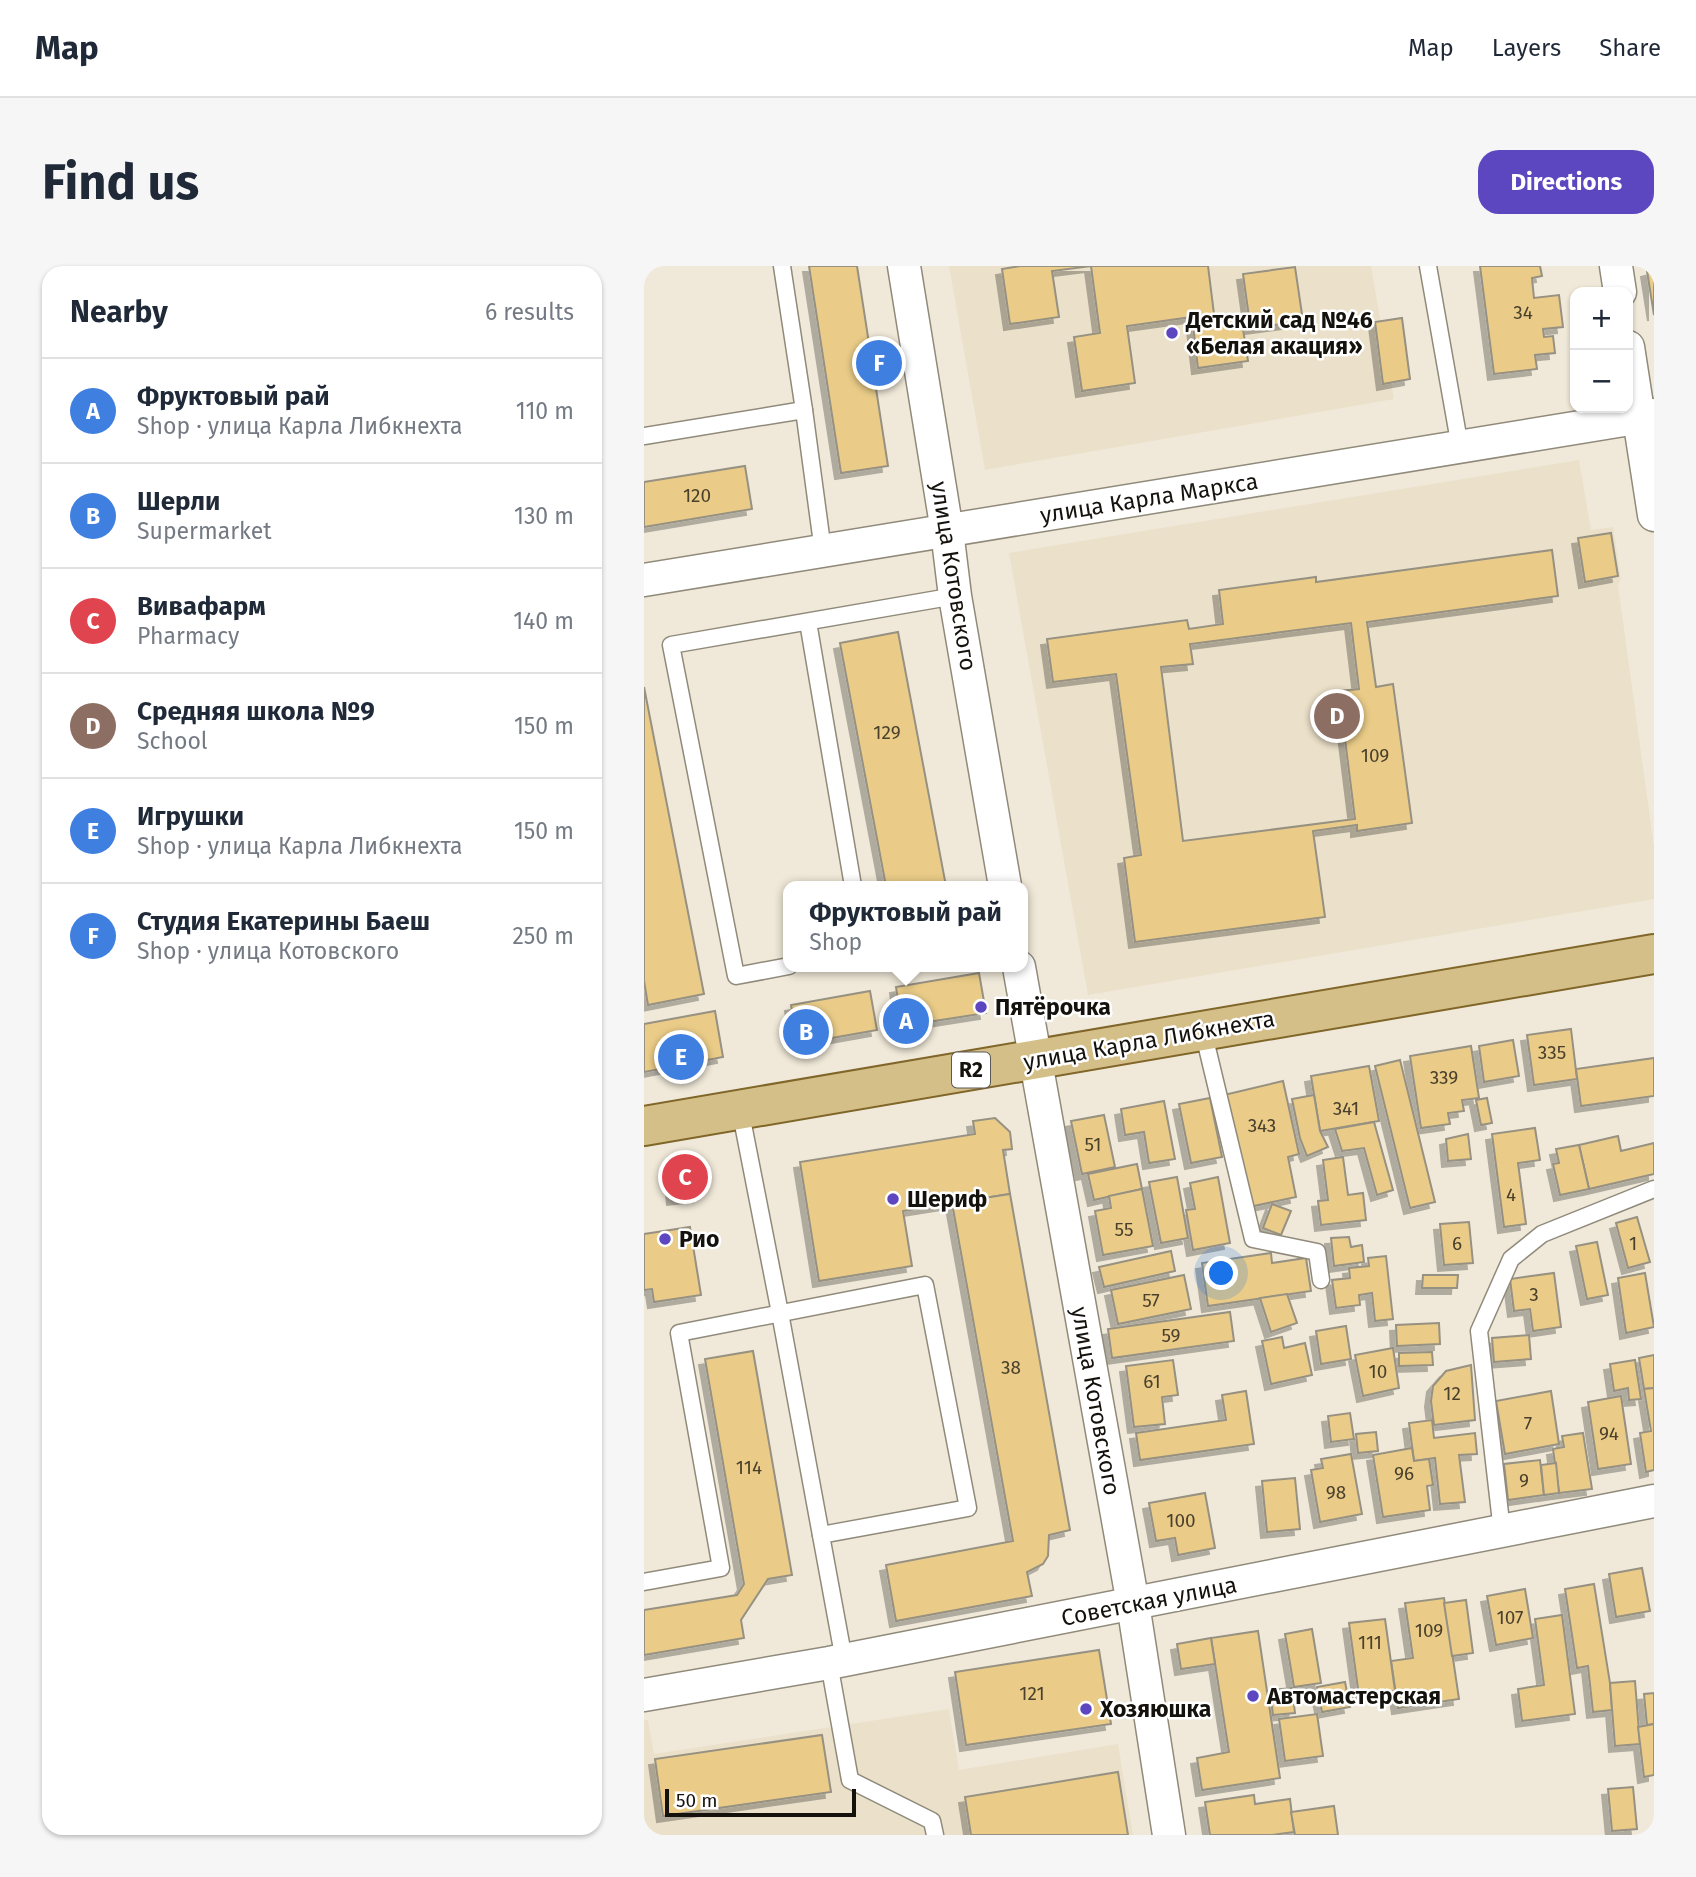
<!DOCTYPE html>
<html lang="en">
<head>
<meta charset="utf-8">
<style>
	:root { --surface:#fff; --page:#f6f6f7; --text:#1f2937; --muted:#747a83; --line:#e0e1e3; --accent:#5d47c0 }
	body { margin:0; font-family:"Fira Sans",sans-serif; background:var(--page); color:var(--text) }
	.controls { position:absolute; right:21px; top:21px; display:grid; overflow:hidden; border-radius:14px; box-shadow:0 2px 5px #0004 }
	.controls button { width:63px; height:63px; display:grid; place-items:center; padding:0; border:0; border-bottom:2px solid var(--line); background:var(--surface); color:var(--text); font:35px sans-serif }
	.scale { position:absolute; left:21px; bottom:18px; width:191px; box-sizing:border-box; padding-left:7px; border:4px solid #15120d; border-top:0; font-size:19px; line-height:24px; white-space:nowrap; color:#15120d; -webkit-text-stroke:5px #fff; paint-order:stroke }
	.you { position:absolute; left:578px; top:1008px; width:24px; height:24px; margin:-18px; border:5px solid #fff; border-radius:50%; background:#1a73e8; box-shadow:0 0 0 10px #1a73e833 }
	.badge { display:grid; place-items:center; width:46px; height:46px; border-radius:50%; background:var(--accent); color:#fff; font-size:23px; font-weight:700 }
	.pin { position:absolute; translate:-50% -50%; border:4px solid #fff; box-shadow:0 2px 7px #0006 }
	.popup { position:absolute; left:139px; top:615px; width:245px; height:91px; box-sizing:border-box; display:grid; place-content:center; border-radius:14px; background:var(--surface); filter:drop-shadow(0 2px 5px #0005); font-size:23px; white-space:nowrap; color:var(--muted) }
	.popup b { font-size:26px; color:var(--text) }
	.popup::after { content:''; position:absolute; left:50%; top:100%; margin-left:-14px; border:14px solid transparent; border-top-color:var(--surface) }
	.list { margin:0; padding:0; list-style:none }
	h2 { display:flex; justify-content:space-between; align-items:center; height:91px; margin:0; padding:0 28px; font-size:30px }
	h2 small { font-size:23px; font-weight:400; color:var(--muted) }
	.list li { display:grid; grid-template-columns:46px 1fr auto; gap:21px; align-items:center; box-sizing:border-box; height:105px; padding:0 28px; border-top:2px solid var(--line) }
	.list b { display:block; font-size:26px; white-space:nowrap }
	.list p { margin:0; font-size:23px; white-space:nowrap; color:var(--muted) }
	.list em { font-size:23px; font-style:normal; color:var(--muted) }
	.map { position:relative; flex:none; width:1010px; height:1569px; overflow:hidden; border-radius:21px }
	header { display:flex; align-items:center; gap:42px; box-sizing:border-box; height:98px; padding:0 35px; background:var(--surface); border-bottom:2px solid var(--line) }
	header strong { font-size:33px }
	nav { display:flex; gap:38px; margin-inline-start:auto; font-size:24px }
	.intro { display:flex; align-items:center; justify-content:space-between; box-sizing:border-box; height:168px; padding:0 42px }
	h1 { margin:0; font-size:49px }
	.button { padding:18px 32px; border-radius:21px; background:var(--accent); color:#fff; font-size:24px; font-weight:700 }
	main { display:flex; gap:42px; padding:0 42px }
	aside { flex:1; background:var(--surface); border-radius:21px; box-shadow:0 2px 5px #0004 }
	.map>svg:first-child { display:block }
	.built { fill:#ebe0c9 }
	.building { fill:#eacc88; stroke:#979182; stroke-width:2; fill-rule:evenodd; filter:url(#shadow) }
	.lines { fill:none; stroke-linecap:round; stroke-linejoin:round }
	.service-casing { stroke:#908a7b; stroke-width:19 }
	.minor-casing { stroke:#908a7b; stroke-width:35 }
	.primary-casing { stroke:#806629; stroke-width:42 }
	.service { stroke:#fff; stroke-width:16 }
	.minor { stroke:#fff; stroke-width:32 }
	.primary { stroke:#d5bf88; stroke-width:38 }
	.poi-dot { fill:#5d47c0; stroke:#fff; stroke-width:2.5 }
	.labels { text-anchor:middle; stroke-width:5; stroke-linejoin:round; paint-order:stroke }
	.number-label { font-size:19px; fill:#4a402c }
	.shield { fill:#fff; stroke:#5b5956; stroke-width:2 }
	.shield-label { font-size:21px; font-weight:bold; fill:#15120d }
	.poi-label { font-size:23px; font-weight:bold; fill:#15120d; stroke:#fff; text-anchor:start }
	.street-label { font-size:23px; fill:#15120d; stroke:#fff }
</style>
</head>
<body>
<header>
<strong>Map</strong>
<nav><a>Map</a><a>Layers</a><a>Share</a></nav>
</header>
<div class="intro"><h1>Find us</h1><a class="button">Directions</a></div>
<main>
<aside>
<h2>Nearby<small>6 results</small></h2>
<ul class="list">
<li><span class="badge" style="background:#3f7fe0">A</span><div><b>Фруктовый рай</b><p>Shop · улица Карла Либкнехта</p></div><em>110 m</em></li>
<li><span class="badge" style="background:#3f7fe0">B</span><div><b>Шерли</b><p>Supermarket</p></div><em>130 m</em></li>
<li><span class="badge" style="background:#e0444e">C</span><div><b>Вивафарм</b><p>Pharmacy</p></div><em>140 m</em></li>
<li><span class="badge" style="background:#8d6e63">D</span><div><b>Средняя школа №9</b><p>School</p></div><em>150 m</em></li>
<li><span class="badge" style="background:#3f7fe0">E</span><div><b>Игрушки</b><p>Shop · улица Карла Либкнехта</p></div><em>150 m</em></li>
<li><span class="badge" style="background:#3f7fe0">F</span><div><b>Студия Екатерины Баеш</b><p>Shop · улица Котовского</p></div><em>250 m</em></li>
</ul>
</aside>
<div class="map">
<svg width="1010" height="1569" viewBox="0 0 1010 1569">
	<defs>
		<filter id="shadow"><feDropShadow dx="-6" dy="6" stdDeviation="0" flood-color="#0004"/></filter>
	</defs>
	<rect width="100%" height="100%" fill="#f0e9d9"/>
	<!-- built -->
	<g class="built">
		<polygon points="305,0 727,0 750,133 341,204"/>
		<polygon points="935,194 947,264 969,261 977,313 974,319 1010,581 1010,633 444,729 365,287"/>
		<polygon points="305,1443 315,1504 474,1478 489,1569 0,1569 0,1454 4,1454 10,1488"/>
	</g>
	<!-- building -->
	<g class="building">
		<polygon points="165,0 213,0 244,200 197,207"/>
		<polygon points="376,0 564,0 571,56 605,51 599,8 651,1 659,55 599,63 604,95 554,102 548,51 483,60 491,117 438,125 430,71 456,67 447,0 408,5 415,51 366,58 358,3"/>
		<polygon points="836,0 896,0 898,10 888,12 890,32 915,29 919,61 899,63 900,71 909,70 911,87 891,89 893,103 850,108"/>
		<polygon points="1010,3 1010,49 1003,5"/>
		<polygon points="758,52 766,113 739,118 731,56"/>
		<polygon points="101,200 108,243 0,261 0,216"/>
		<polygon points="967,267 974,310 941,316 934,272"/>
		<path d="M 908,284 L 914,330 L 723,356 L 732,421 L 749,418 L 768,557 L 713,565 L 713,559 L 669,565 L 681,651 L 491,676 L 480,592 L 497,589 L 472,408 L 409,416 L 403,373 L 543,354 L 545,363 L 579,358 L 575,324 L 672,311 L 672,316 ZM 707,357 L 715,423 L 695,425 L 711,553 L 539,575 L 517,401 L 549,398 L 546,378 Z"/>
		<polygon points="254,366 302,620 242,620 196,377"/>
		<polygon points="0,421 60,728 4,739 0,715"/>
		<polygon points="335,707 342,747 258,760 252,721"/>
		<polygon points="226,725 233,764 154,778 147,739"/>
		<polygon points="71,745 79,791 0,806 0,758"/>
		<polygon points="927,763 933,813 890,819 883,769"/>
		<polygon points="869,774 875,810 840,816 835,780"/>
		<polygon points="827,780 835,832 818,834 820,845 804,847 806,858 777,862 766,790"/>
		<polygon points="1010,792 1010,830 937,840 932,803"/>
		<polygon points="756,794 791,936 766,942 731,800"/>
		<polygon points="725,800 735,855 676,865 667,810"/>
		<polygon points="639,815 655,888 644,891 652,931 605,941 580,829"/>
		<polygon points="670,829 676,865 684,881 663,890 656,872 648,833"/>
		<polygon points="566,832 578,891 547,897 535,838"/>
		<polygon points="843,832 848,857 837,859 832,834"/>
		<polygon points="520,835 531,893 505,897 500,866 481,869 477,843"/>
		<polygon points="460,849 471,901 438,908 427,855"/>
		<polygon points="351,852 366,866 368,883 359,884 366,928 259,945 268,1000 175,1015 156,896 331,868 329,855"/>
		<polygon points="730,856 749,924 733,929 720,882 698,885 691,863"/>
		<polygon points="891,862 896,894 874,897 882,958 860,961 848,868"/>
		<polygon points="824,868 827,893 804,895 802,873"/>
		<polygon points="974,870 977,885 1010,877 1010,908 945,923 935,879"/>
		<polygon points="935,879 945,923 916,929 909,898 915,897 912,883"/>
		<polygon points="699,891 704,929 719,927 722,954 677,959 674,935 684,934 679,894"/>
		<polygon points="493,898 498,923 450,934 444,908"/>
		<polygon points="53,908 55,930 29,933 27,912"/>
		<polygon points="533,911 544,972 517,977 505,916"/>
		<polygon points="574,911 586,977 549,984 542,944 551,943 546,917"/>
		<polygon points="498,923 509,980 459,989 451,945 467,942 465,930"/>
		<polygon points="366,928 426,1264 405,1269 404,1290 399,1298 383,1306 388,1330 252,1355 242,1299 369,1275 308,937"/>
		<polygon points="628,938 647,945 637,969 619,962"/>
		<polygon points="993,951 1006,996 984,1002 972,957"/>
		<polygon points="825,956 829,997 800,999 796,958"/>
		<polygon points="46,961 57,1029 10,1036 8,1023 0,1024 0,968"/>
		<polygon points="705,971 707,981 718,979 720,996 690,1000 687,972"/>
		<polygon points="953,976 964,1029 943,1033 932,980"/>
		<polygon points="527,985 531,1005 460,1021 455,1001"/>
		<polygon points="627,987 628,997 662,992 667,1025 564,1040 558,997"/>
		<polygon points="742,990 749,1053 731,1055 728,1027 715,1029 716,1039 692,1042 688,1014 706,1012 705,1002 725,1000 724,992"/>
		<polygon points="910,1007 917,1061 889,1065 886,1043 870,1045 866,1013"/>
		<polygon points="1001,1007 1010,1061 982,1067 974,1012"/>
		<polygon points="540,1009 547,1043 474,1058 467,1024"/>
		<polygon points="779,1009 814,1009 813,1022 778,1022"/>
		<polygon points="643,1028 653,1057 627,1066 616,1032"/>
		<polygon points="586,1046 590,1075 468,1092 464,1063"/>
		<polygon points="795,1057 796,1078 753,1080 752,1059"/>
		<polygon points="702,1060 707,1093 677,1098 672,1065"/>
		<polygon points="885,1069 887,1093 850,1096 848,1072"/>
		<polygon points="638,1071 640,1082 661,1077 668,1109 627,1118 618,1075"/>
		<polygon points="749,1082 755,1122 719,1130 711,1089"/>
		<polygon points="109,1085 148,1309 124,1313 97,1354 100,1372 0,1389 0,1344 93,1329 100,1318 61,1093"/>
		<polygon points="788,1086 789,1099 755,1100 755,1087"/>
		<polygon points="1010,1089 1010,1122 1000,1123 995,1092"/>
		<polygon points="529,1094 534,1129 518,1131 521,1158 490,1161 482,1100"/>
		<polygon points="991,1094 997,1133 985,1134 984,1122 970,1125 966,1098"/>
		<polygon points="827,1099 831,1154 790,1159 787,1135 789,1120 802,1105"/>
		<polygon points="1010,1122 1010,1204 1002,1206 996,1167 1007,1165 1000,1123"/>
		<polygon points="602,1125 610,1178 496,1194 492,1167 582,1154 578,1129"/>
		<polygon points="907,1125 915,1178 861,1188 852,1135"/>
		<polygon points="977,1130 987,1198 954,1203 944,1136"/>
		<polygon points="706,1147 710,1173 687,1176 684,1150"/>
		<polygon points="788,1154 790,1172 831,1167 833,1188 815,1189 821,1236 796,1238 791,1192 770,1195 765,1157"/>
		<polygon points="732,1166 734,1185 714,1187 712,1168"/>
		<polygon points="939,1167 948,1223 915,1227 909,1183 920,1181 918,1170"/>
		<polygon points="768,1182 770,1195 785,1193 789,1219 783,1220 786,1244 739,1251 729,1189"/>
		<polygon points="707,1188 718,1248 676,1256 667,1204 679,1202 677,1193"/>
		<polygon points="896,1194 900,1229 864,1234 860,1198"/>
		<polygon points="912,1197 915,1227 900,1229 897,1199"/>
		<polygon points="651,1212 656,1263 623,1266 618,1215"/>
		<polygon points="561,1227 571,1282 534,1289 531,1272 512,1275 505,1237"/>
		<polygon points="998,1302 1006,1345 972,1351 965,1308"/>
		<polygon points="950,1318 966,1417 968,1444 949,1446 944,1400 933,1402 921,1323"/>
		<polygon points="881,1323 889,1372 852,1379 843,1330"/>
		<polygon points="800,1332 815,1433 754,1442 747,1395 769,1392 761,1337"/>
		<polygon points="822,1334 829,1387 808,1390 800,1337"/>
		<polygon points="918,1349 931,1448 878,1455 874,1423 900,1419 891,1353"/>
		<polygon points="741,1353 751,1425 715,1430 705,1357"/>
		<polygon points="668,1363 677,1417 650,1421 641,1368"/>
		<polygon points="614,1365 636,1512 558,1524 553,1492 585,1486 567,1372"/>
		<polygon points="567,1372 571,1398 537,1403 533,1378"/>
		<polygon points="455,1384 467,1458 322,1479 311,1406"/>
		<polygon points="991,1415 996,1478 971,1480 966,1417"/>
		<polygon points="701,1416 706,1441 678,1446 673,1421"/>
		<polygon points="648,1422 651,1447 629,1449 626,1424"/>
		<polygon points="1010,1427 1010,1458 1003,1459 1000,1428"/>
		<polygon points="673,1448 679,1490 641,1495 635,1453"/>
		<polygon points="1010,1458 1010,1509 1000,1511 994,1461"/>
		<polygon points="178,1469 187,1526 19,1550 11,1493"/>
		<polygon points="474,1506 484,1569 327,1569 321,1531"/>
		<polygon points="989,1521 993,1563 968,1565 964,1523"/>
		<polygon points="610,1529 611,1538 646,1533 650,1566 628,1569 566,1569 561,1536"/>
		<polygon points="690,1540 694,1569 651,1569 647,1546"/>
	</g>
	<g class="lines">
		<defs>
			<g id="service">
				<polyline points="138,0 160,144 179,285"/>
				<polyline points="784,0 816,181"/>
				<polyline points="0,170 160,144"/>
				<polyline points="164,356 209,620"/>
				<polyline points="145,700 92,710 27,379 311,330"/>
				<polyline points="559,765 609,973 673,986 677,1014"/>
				<polyline points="96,843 136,1047 200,1394"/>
				<polyline points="858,1265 835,1065 867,993 898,968 1010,923"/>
				<polyline points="0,1316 77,1302 35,1067 281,1019 324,1242 177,1269"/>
				<polyline points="185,1397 206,1514 288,1555 291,1569"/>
			</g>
			<g id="minor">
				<polyline points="260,0 303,265 311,330 361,620"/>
				<polyline points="972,0 976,26"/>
				<polyline points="984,81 1010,249"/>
				<polyline points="0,314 1010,149"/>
				<polyline points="375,701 489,1338 525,1569"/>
				<polyline points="0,1429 185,1397 1010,1235"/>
			</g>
			<polyline id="primary" points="0,860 1010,688"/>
		</defs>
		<!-- service casing -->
		<use href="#service" class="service-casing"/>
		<!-- minor casing -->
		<use href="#minor" class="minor-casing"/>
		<!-- primary casing -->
		<use href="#primary" class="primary-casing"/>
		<!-- service -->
		<use href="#service" class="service"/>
		<!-- minor -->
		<use href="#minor" class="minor"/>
		<!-- primary -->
		<use href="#primary" class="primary"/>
	</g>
	<!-- markers -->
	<g class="poi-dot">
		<circle cx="528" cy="67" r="7"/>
		<circle cx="337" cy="741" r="7"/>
		<circle cx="249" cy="933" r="7"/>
		<circle cx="21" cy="973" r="7"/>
		<circle cx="609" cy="1430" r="7"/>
		<circle cx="442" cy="1443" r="7"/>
	</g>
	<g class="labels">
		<!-- number labels -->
		<g class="number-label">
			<text x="879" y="53">34</text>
			<text x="53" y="236">120</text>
			<text x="243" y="473">129</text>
			<text x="731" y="496">109</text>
			<text x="908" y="793">335</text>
			<text x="800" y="818">339</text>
			<text x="702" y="849">341</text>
			<text x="618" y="866">343</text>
			<text x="449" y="885">51</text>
			<text x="867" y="935">4</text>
			<text x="480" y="970">55</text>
			<text x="813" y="984">6</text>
			<text x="989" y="984">1</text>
			<text x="890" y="1035">3</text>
			<text x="507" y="1041">57</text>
			<text x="527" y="1076">59</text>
			<text x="367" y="1108">38</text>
			<text x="734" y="1112">10</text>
			<text x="508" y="1122">61</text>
			<text x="808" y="1134">12</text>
			<text x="884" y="1164">7</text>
			<text x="965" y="1174">94</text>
			<text x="105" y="1208">114</text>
			<text x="760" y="1214">96</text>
			<text x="880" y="1221">9</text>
			<text x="692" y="1233">98</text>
			<text x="537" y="1261">100</text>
			<text x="866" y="1358">107</text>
			<text x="785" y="1371">109</text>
			<text x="726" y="1383">111</text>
			<text x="388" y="1434">121</text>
		</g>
		<!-- shield labels -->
		<rect class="shield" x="308" y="786.5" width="38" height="35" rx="5"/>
		<g class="shield-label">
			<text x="327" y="811">R2</text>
		</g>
		<!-- poi labels -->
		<g class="poi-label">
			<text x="542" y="62">Детский сад №46<tspan x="542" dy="26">«Белая акация»</tspan></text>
			<text x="351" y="749">Пятёрочка</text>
			<text x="263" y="941">Шериф</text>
			<text x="35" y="981">Рио</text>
			<text x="623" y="1438">Автомастерская</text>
			<text x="456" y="1451">Хозяюшка</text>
		</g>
		<!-- street labels -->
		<g class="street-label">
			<text transform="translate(505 232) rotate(-9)" y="8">улица Карла Маркса</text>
			<text transform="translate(310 310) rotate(81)" y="8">улица Котовского</text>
			<text transform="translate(505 774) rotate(-10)" y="8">улица Карла Либкнехта</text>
			<text transform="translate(452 1135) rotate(80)" y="8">улица Котовского</text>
			<text transform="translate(505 1335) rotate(-11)" y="8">Советская улица</text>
		</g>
	</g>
</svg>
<div class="controls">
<button>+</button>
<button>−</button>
</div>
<div class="scale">50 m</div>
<div class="you"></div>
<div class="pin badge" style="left:262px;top:755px;background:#3f7fe0">A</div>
<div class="popup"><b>Фруктовый рай</b>Shop</div>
<div class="pin badge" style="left:162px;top:766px;background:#3f7fe0">B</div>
<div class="pin badge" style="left:41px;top:911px;background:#e0444e">C</div>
<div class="pin badge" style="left:693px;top:450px;background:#8d6e63">D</div>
<div class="pin badge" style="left:37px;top:791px;background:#3f7fe0">E</div>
<div class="pin badge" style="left:235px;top:97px;background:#3f7fe0">F</div>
</div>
</main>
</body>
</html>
